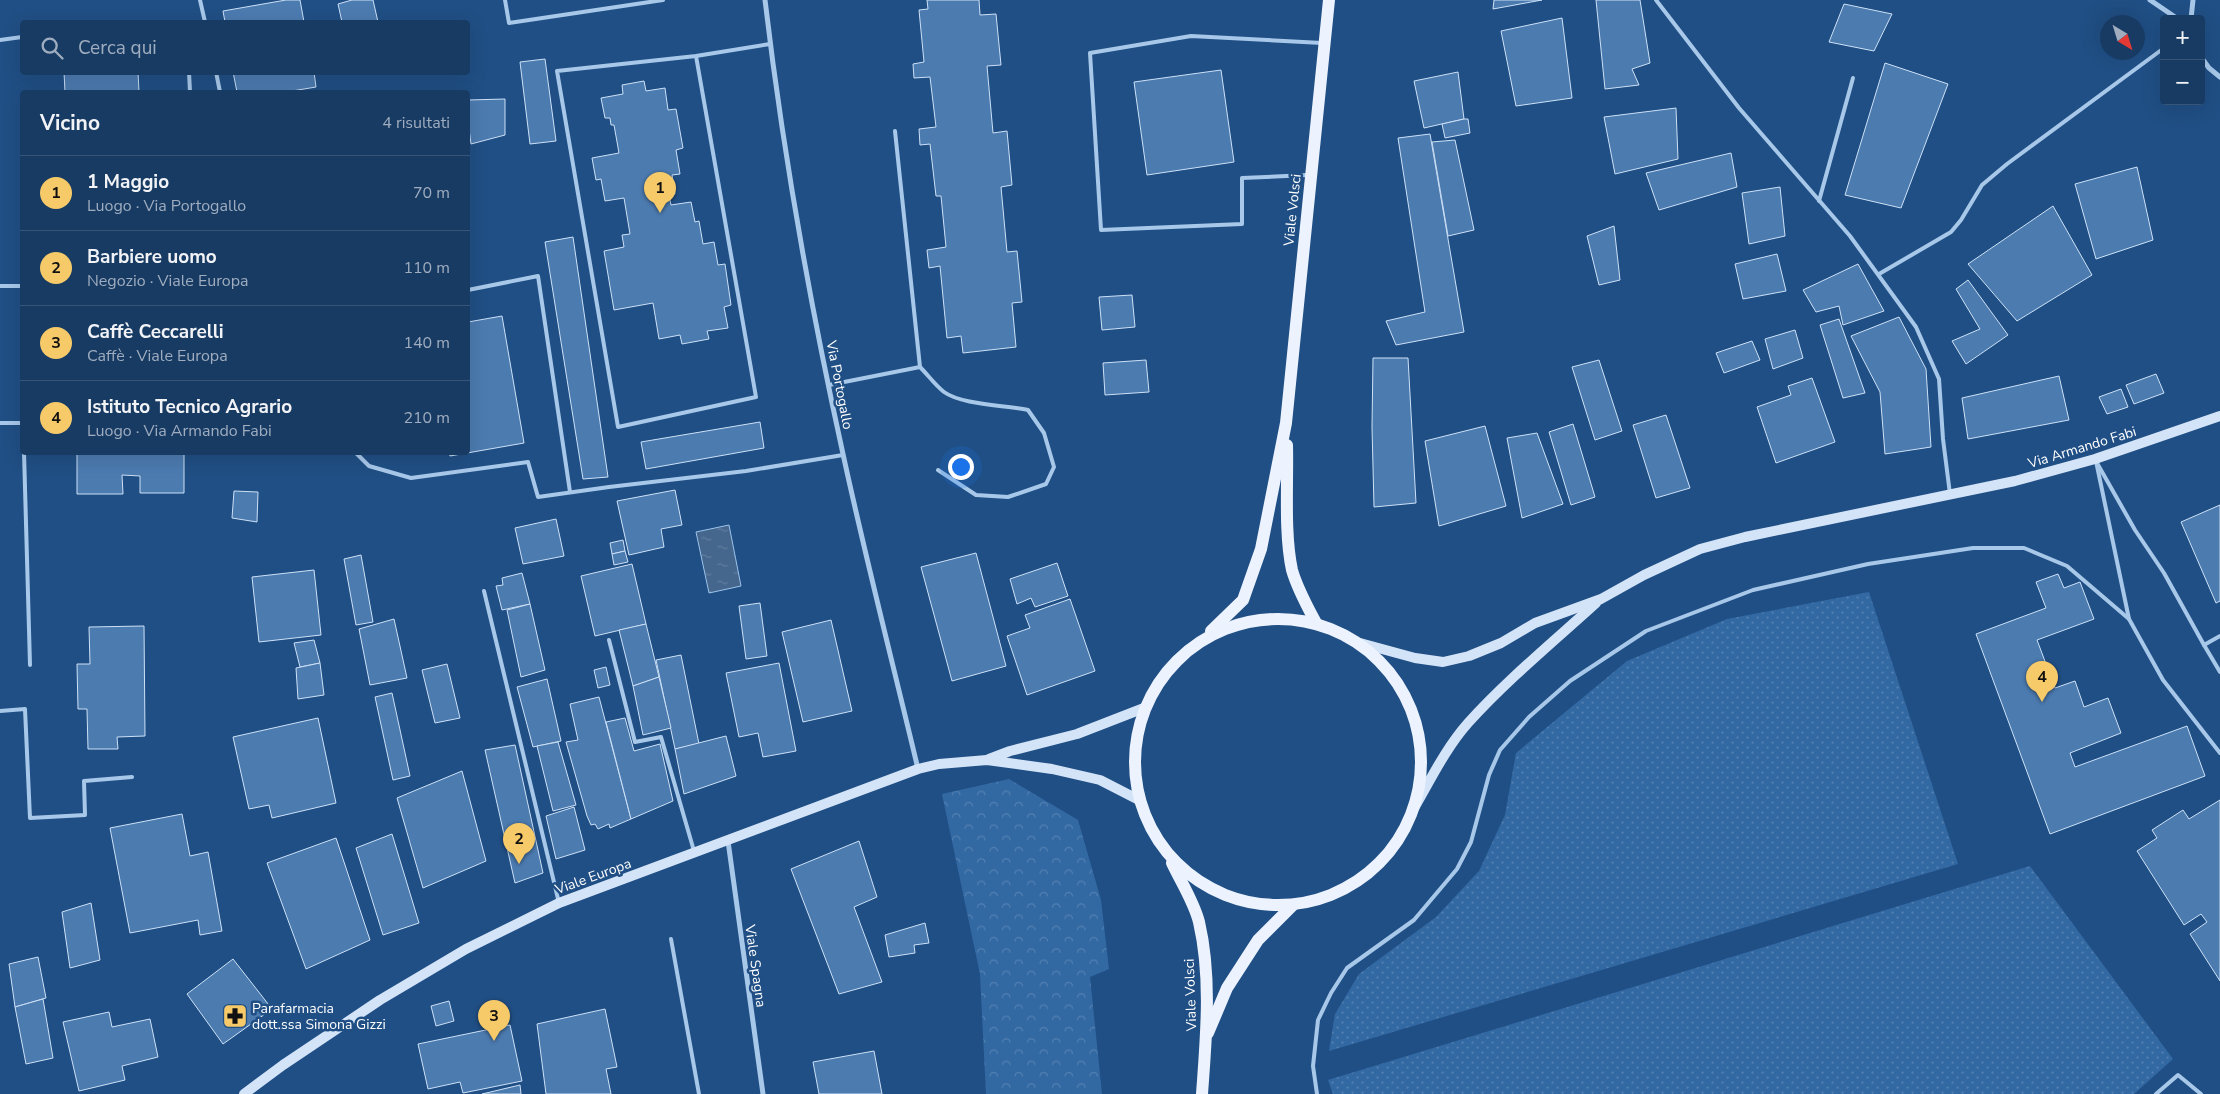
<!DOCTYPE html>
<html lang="it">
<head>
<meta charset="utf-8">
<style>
	:root { --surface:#183b64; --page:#25466d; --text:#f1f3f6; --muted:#9fadbf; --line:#365578; --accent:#f7ca69 }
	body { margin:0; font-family:"Nunito Sans",sans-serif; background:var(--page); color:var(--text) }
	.controls { position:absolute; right:15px; top:15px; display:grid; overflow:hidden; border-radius:5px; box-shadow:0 5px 20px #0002 }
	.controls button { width:45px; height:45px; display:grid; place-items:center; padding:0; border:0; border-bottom:1px solid var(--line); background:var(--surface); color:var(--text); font:25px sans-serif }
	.compass { position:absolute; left:2100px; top:15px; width:45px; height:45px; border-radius:50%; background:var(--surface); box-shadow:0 5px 20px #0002; rotate:142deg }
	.you { position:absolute; left:960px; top:466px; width:18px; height:18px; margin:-12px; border:4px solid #fff; border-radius:50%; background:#1a73e8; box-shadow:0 0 0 8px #1a73e833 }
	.badge { display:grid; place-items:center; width:32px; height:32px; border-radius:50%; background:var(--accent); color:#111; font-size:16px; font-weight:700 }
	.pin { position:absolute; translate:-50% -41px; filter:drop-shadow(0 1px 2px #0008) }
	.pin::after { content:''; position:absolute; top:26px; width:18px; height:15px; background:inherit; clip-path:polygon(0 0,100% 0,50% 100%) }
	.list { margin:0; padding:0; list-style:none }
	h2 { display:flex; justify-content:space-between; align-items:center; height:65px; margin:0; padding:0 20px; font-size:21px }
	h2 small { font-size:16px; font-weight:400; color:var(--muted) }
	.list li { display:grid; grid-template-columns:32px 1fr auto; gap:15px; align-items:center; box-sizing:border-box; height:75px; padding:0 20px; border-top:1px solid var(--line) }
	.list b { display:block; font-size:19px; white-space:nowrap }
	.list p { margin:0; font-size:16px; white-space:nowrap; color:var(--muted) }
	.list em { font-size:16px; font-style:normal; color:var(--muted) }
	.icon { flex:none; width:28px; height:28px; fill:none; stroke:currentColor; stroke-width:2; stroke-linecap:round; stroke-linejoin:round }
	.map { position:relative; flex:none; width:2220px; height:1094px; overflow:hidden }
	.search { position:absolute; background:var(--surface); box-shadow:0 5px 20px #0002; left:20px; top:20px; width:450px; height:55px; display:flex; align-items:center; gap:12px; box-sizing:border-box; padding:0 18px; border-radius:5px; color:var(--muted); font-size:19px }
	.panel { position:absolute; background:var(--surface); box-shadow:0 5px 20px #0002; left:20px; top:90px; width:450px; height:365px; border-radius:5px }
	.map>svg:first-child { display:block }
	.grass { fill:url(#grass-dots) }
	.park { fill:url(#park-crowns) }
	.water { fill:url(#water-ripples); stroke:#9cc3eb }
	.building { fill:#4c7bb0; stroke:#cde1f7 }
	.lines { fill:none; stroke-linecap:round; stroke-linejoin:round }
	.lane { stroke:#a8c8ea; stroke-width:4 }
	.street { stroke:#a8c8ea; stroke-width:5 }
	.secondary { stroke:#d4e4f8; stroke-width:10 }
	.primary { stroke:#ecf3fe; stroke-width:12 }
	.labels { text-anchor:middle; stroke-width:5; stroke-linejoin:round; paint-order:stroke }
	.street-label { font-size:14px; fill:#fff; stroke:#204f85 }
	.poi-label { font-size:14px; fill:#fff; stroke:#204f85; text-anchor:start }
</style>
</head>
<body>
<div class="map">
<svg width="2220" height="1094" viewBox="0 0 2220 1094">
	<defs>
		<pattern id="grass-dots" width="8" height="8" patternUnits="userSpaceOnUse" patternTransform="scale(1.25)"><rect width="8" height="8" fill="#3369a3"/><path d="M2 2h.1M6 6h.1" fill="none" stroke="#5280b1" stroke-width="1.8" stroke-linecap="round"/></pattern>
		<pattern id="park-crowns" width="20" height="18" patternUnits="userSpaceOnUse" patternTransform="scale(1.25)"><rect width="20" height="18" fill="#3369a3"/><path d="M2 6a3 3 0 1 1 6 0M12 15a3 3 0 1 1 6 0" fill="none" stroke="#5280b1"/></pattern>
		<pattern id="water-ripples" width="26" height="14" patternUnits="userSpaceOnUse" patternTransform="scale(1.25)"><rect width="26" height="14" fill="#45678e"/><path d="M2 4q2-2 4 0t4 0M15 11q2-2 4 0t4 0" fill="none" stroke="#617e9f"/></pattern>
	</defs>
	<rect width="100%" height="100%" fill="#204f85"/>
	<!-- grass -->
	<g class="grass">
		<polygon points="1869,592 1958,864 1329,1051 1335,1014 1359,974 1436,917 1479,871 1505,815 1516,753 1627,661 1727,619"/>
		<polygon points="2030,866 2173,1059 2134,1094 1333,1094 1328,1080"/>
	</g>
	<!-- park -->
	<polygon class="park" points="1009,779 1078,820 1101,900 1109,969 1090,977 1102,1094 986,1094 980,974 942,794"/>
	<!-- water -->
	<polygon class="water" points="729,525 741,586 709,593 696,532"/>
	<!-- building -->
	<g class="building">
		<polygon points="286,0 300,0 304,22 225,22 223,11"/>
		<polygon points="352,0 373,0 378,22 342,22 338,4"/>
		<polygon points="927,0 979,0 980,15 996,14 1001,65 987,66 993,133 1007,131 1012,185 1001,187 1007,252 1017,251 1022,302 1012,303 1016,347 963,353 961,336 947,338 940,266 929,268 927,250 946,247 941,196 936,196 930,144 920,145 919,129 936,127 930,77 914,78 913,64 924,62 919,10 928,9"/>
		<polygon points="1494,0 1542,0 1493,9"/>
		<polygon points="1596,0 1640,0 1650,63 1632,69 1639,85 1605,89"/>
		<polygon points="1844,4 1892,14 1874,51 1829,42"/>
		<polygon points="1562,18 1572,98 1516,106 1501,31"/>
		<polygon points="545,59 556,141 530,144 520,62"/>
		<polygon points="1885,63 1948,84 1901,208 1845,195"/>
		<polygon points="1221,70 1234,162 1147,175 1134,82"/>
		<polygon points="64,72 138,72 139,92 65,92"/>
		<polygon points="233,72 314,72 316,87 286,92 237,92"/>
		<polygon points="1458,72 1464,119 1424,128 1414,81"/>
		<polygon points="644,81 646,91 665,88 668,110 676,109 683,148 676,150 680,174 672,175 675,194 669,195 671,205 691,202 695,222 699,221 703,244 714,242 718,265 725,264 731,305 724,307 728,328 707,331 709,339 682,344 680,335 659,339 653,303 614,310 604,251 624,247 622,235 630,234 624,198 605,201 601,179 596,180 592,158 619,153 614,125 611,125 610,118 605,118 601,98 623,94 622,85"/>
		<polygon points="505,99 505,135 471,144 468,121 468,100"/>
		<polygon points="1676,108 1678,159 1615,174 1604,117"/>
		<polygon points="1464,119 1468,119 1470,133 1445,138 1442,124"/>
		<polygon points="1430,134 1464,332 1396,345 1386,321 1425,312 1398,138"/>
		<polygon points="1455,140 1474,230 1448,236 1432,142"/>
		<polygon points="1731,153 1737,187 1659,210 1646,173"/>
		<polygon points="2137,167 2153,240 2096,259 2075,184"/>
		<polygon points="1780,187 1785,236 1749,244 1742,193"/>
		<polygon points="2053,206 2092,275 2017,321 1968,264"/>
		<polygon points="1614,226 1620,280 1599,285 1587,236"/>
		<polygon points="573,237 608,477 583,479 545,242"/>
		<polygon points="1777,254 1786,291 1743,299 1735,264"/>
		<polygon points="1858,264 1884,311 1843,325 1839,306 1816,312 1803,290"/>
		<polygon points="1968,280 2008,335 1966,364 1952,341 1980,329 1956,289"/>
		<polygon points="1132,295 1135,327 1102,330 1099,297"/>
		<polygon points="502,316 524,443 450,456 449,452 468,452 468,322"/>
		<polygon points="1899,317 1926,369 1931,447 1885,454 1880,392 1851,336"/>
		<polygon points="1839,319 1865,393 1843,398 1820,325"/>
		<polygon points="1795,330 1803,358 1773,369 1765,339"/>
		<polygon points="1752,341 1760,360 1724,373 1716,353"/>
		<polygon points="1373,358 1408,358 1416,503 1374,507 1372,427"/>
		<polygon points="1146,360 1149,392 1105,395 1103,363"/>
		<polygon points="1599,360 1622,431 1595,440 1572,367"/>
		<polygon points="2156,374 2164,393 2134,404 2126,385"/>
		<polygon points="2059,376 2069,420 1968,439 1962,398"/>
		<polygon points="1812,378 1835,442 1776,463 1757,407 1791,395 1788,386"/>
		<polygon points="2121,389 2128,407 2107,414 2099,397"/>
		<polygon points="1666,415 1690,488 1656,498 1633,425"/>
		<polygon points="760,422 764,448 646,469 641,442"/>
		<polygon points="1573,424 1595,497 1571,505 1549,432"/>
		<polygon points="1485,426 1506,506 1439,526 1425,441"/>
		<polygon points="1537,433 1563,504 1522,518 1507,438"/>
		<polygon points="77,452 184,452 184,493 140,493 140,476 122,475 123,494 77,494"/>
		<polygon points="675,490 682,525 661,529 664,547 629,555 617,501"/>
		<polygon points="234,491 258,492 257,522 232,518"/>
		<polygon points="2220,505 2220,601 2216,603 2181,522"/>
		<polygon points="556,519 564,556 523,564 515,528"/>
		<polygon points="623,540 625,551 612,554 610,543"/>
		<polygon points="625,551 628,562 614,565 612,554"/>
		<polygon points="976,553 1006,666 952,681 921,567"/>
		<polygon points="361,555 373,622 356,625 344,559"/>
		<polygon points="1057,563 1068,596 1035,607 1031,598 1017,604 1010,579"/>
		<polygon points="632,564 646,624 595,636 581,576"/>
		<polygon points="314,570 321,635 259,642 252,577"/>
		<polygon points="522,573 530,604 502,610 496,586 503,585 502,578"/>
		<polygon points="2058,574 2064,588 2080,582 2094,619 2037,640 2055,688 2075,681 2084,707 2108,698 2121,733 2070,753 2075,767 2187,726 2205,776 2050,834 1976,634 2046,608 2036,582"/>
		<polygon points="1070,599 1095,671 1027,695 1007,636 1030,628 1025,615"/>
		<polygon points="760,603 767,656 746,659 739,606"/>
		<polygon points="530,604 545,670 521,677 507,610"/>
		<polygon points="394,619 407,678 370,685 359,629"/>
		<polygon points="831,620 852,711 803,722 782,632"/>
		<polygon points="646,624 659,677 633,686 619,630"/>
		<polygon points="144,626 145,736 117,737 118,749 88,749 87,709 78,709 77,664 90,664 89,627"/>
		<polygon points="314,640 320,663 300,667 294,643"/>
		<polygon points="681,655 699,744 675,749 656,660"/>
		<polygon points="320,663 324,695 298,699 296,668"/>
		<polygon points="779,663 796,751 763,757 758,733 739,737 726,673"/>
		<polygon points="447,664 460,718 435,723 422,670"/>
		<polygon points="606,667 610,685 598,688 594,670"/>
		<polygon points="659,677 671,728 643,735 633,686"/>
		<polygon points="547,679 561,741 533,747 517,687"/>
		<polygon points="392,693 410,776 393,780 375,697"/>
		<polygon points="599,697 631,819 610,828 609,824 598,829 595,824 591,825 587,816 566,742 578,740 570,704"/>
		<polygon points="318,718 336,803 272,818 269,805 249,809 233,737"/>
		<polygon points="625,718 634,751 660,744 673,801 631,819 606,722"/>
		<polygon points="726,736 736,776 684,794 675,749"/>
		<polygon points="558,742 576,805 553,811 537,746"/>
		<polygon points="515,745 543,873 515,883 485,750"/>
		<polygon points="462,771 486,861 423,888 397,798"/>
		<polygon points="2220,800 2220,981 2190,934 2207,922 2201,914 2184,925 2137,851 2157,838 2152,830 2183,810 2189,819"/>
		<polygon points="574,807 585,850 556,859 546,816"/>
		<polygon points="182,814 190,856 208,852 222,931 200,935 198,920 130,933 110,828"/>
		<polygon points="392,834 419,923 383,935 356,848"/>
		<polygon points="336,838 370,940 306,969 267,863"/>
		<polygon points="859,841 877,897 854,907 882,982 839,994 791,869"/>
		<polygon points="91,903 100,960 70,968 62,912"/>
		<polygon points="925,923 929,943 914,945 915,953 889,957 885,935"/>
		<polygon points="38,957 46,998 15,1007 9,964"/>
		<polygon points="233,959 272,1009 223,1044 187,994"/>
		<polygon points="43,999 53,1058 26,1064 15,1007"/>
		<polygon points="449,1001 454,1021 436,1026 431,1006"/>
		<polygon points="605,1009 617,1067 606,1069 611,1094 546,1094 537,1024"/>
		<polygon points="109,1012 112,1027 150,1019 158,1057 122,1066 125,1080 79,1091 63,1022"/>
		<polygon points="510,1025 522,1081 463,1093 460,1082 428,1089 418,1044"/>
		<polygon points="874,1051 882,1094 819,1094 813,1062"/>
		<polygon points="520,1085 521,1094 482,1094"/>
	</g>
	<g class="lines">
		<!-- lane -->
		<g class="lane">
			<polyline points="200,0 205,22"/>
			<polyline points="505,0 509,23 663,0"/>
			<polyline points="1656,0 1739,108 1850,236 1916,327 1939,379 1943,439 1950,494"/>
			<polyline points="171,22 185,22"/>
			<polyline points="0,40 22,37"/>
			<polyline points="696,56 557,71 618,427 756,397 696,56 770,44"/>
			<polyline points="189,72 190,92"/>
			<polyline points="216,72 220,92"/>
			<polyline points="1308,175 1242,178 1242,224 1101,230 1090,53 1191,36 1322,43"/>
			<polyline points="1819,201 1853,78"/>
			<polyline points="1879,274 1951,232 1961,220 1982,185 2007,164 2164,48"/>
			<polyline points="0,286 22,286"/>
			<polyline points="468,290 538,276 570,492"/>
			<polyline points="22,365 22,393"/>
			<path d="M 920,367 C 928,375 935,385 944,392 C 962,405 1006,405 1028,410 L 1044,433 L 1054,467 L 1046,484 L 1008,497 L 976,495 L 938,470"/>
			<polyline points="829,385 920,367 895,131"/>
			<polyline points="0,423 22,423"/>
			<polyline points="24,452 30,665"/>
			<polyline points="355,452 369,466 411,478 528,462 538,497 609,487 746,471 843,455"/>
			<polyline points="2096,461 2129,619 2163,680 2220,753"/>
			<polyline points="2097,463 2135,530 2164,573 2204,645 2220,636"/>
			<polyline points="484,591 559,903"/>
			<polyline points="609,640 635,742 661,737 694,851"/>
			<polyline points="2204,645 2220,672"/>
			<polyline points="0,711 25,709 30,818 85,815 84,781 132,777"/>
			<polyline points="671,939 699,1094"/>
			<polyline points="1317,1094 1313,1066 1318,1020 1331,993 1347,968 1414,920 1457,869 1471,842 1489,775 1500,750 1529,717 1570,681 1646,631 1753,590 1868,564 1973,548 2024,548 2067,566 2129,619"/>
			<polyline points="2156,1094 2178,1075 2201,1094"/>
		</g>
		<!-- street -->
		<g class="street">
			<path d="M 765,0 C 783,153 810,304 843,454 C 866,560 893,664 918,769"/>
			<polyline points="2150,0 2178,19"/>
			<polyline points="2191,19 2193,0"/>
			<polyline points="2201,57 2209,68 2220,77"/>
			<polyline points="728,841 763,1094"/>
		</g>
		<!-- secondary -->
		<g class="secondary">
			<polyline points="1360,643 1415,658 1443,662 1469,656 1501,643 1535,623 1601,599 1644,575 1700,549 1745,537 2015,481 2095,459 2220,416"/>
			<polyline points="989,759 1010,751 1077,734 1144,708"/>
			<path d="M 1413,810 C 1430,781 1445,749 1468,723 C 1507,680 1553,642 1596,603"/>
			<polyline points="244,1094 283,1065 380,1000 466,949 559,903 918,769 939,764 987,760 1052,769 1100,780 1139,800"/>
		</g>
		<!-- primary -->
		<g class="primary">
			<path d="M 1287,445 C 1288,483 1284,533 1292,570 C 1297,588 1307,606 1316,623"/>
			<circle cx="1278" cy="762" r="143"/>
			<polyline points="1211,631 1243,600 1261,549 1286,423 1329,0"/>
			<path d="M 1172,863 C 1181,882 1194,902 1199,922 C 1212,978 1206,1038 1202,1094"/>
			<polyline points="1208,1033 1227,988 1258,940 1293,905"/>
		</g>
	</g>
	<!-- icons -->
	<defs>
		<symbol id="pharmacy-square" viewBox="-11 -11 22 22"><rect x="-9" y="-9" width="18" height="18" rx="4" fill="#f7ca69" stroke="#204f85"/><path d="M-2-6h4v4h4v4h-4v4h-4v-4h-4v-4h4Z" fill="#111"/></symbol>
	</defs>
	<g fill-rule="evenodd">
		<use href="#pharmacy-square" x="221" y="1002" width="28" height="28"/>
	</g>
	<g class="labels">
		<!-- street labels -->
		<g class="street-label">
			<text transform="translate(1292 210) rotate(-84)" y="5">Viale Volsci</text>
			<text transform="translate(840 385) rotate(79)" y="5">Via Portogallo</text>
			<text transform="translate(2082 447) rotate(-17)" y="5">Via Armando Fabi</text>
			<text transform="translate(593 876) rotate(-20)" y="5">Viale Europa</text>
			<text transform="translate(756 966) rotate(82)" y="5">Viale Spagna</text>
			<text transform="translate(1190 995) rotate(-92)" y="5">Viale Volsci</text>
		</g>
		<!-- poi labels -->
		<g class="poi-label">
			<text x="252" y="1013">Parafarmacia<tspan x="252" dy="16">dott.ssa Simona Gizzi</tspan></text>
		</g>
	</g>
</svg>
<div class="controls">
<button>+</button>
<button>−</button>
</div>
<svg class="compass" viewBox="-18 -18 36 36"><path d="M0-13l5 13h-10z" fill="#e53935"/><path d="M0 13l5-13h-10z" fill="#9fadbf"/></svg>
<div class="you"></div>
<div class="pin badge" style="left:660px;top:213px">1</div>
<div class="pin badge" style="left:519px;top:864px">2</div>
<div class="pin badge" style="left:494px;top:1041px">3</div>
<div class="pin badge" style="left:2042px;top:702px">4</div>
<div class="search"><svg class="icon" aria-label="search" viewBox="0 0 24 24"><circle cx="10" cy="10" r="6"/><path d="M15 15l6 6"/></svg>Cerca qui</div>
<section class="panel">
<h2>Vicino<small>4 risultati</small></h2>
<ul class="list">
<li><span class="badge">1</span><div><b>1 Maggio</b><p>Luogo · Via Portogallo</p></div><em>70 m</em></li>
<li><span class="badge">2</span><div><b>Barbiere uomo</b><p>Negozio · Viale Europa</p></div><em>110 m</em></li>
<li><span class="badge">3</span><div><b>Caffè Ceccarelli</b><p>Caffè · Viale Europa</p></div><em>140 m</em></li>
<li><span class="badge">4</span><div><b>Istituto Tecnico Agrario</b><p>Luogo · Via Armando Fabi</p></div><em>210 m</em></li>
</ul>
</section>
</div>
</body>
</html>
